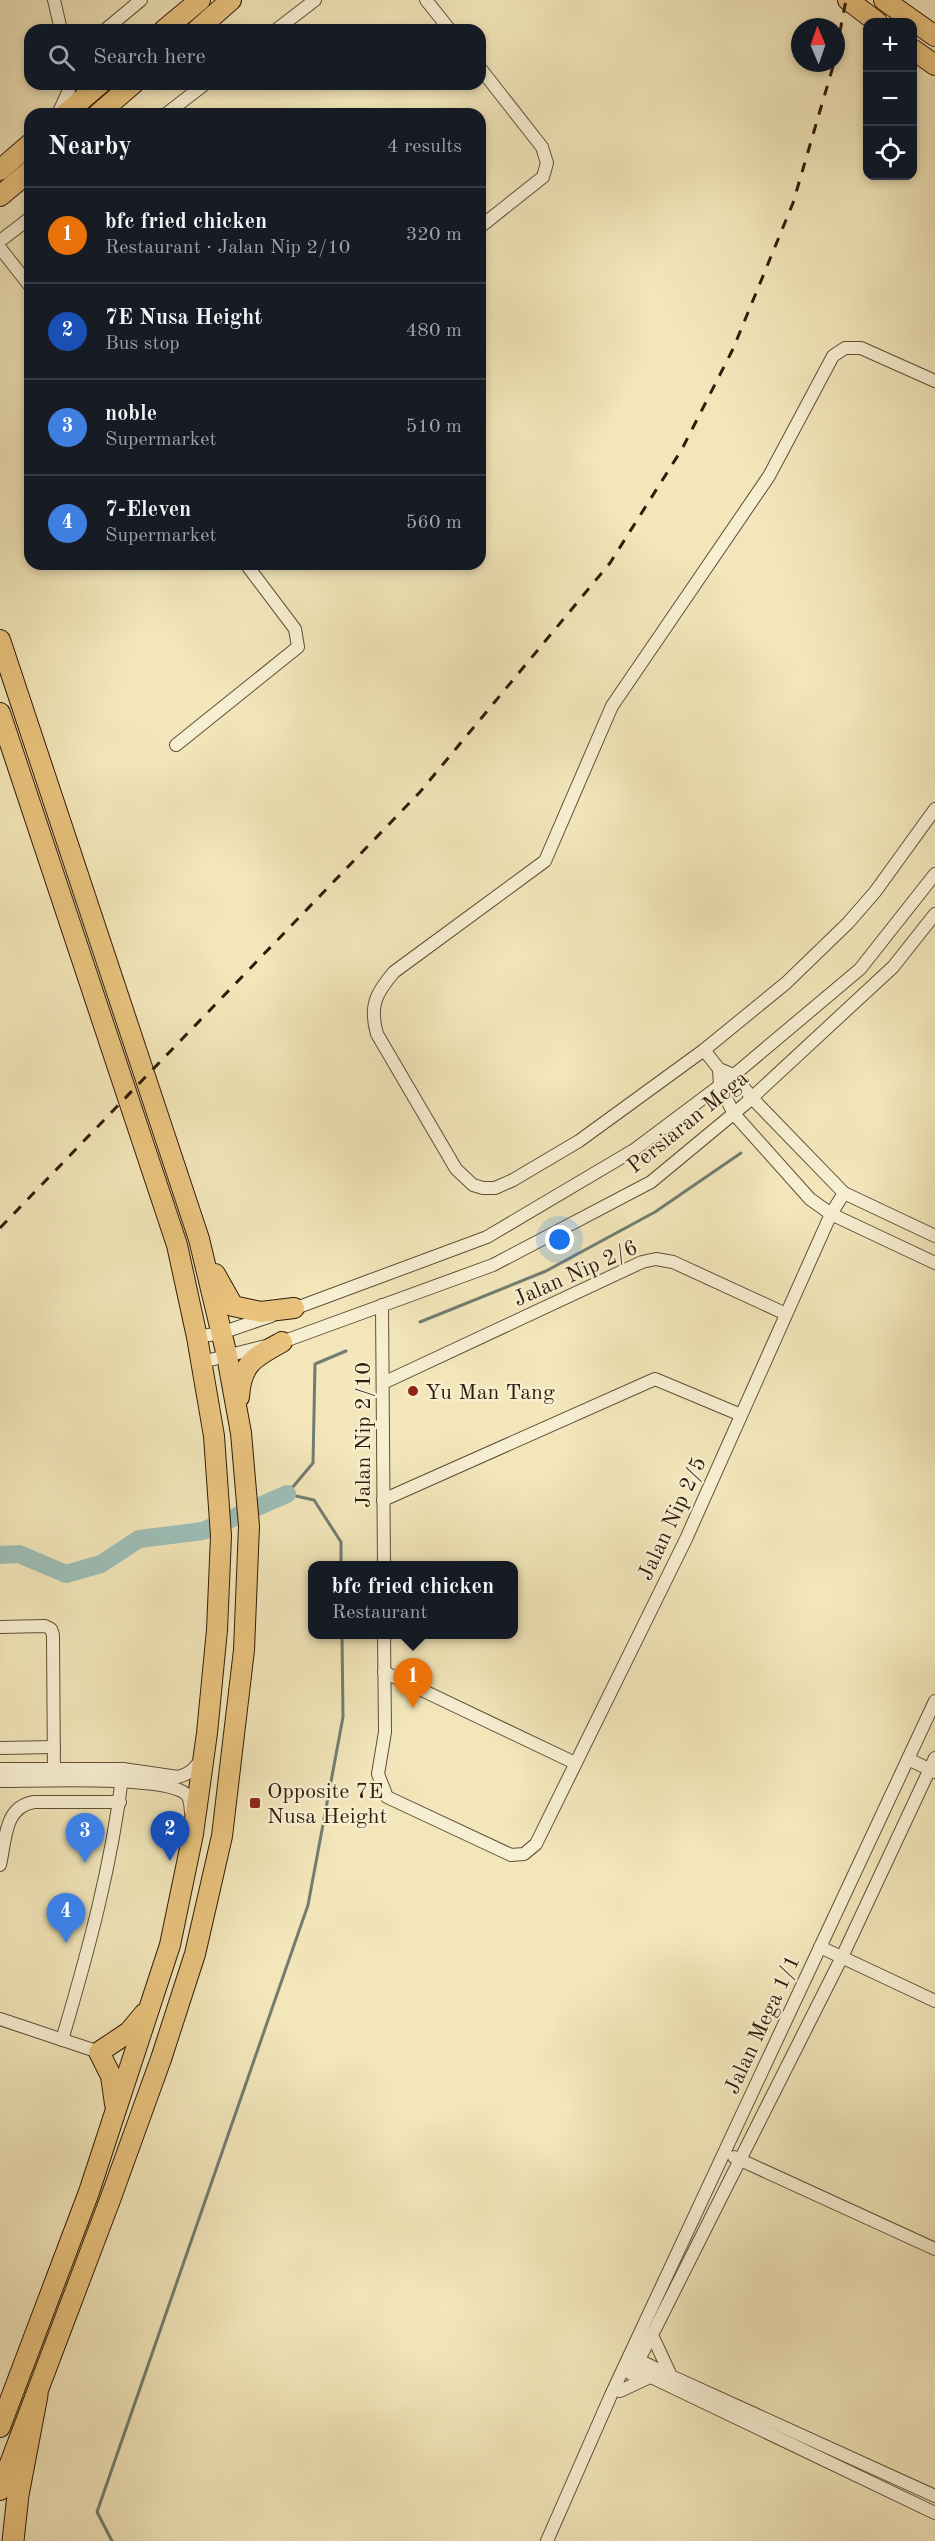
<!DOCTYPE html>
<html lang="en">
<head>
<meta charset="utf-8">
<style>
	:root { --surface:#171b24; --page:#20242c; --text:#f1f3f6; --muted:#9ea1a6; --line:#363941; --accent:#db2777 }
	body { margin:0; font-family:"Old Standard TT",serif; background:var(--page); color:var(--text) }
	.controls { position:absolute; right:18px; top:18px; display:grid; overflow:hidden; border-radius:12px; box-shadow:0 3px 9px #0003 }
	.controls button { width:54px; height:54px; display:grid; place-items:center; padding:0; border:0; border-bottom:2px solid var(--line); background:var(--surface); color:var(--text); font:30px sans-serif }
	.compass { position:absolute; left:791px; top:18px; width:54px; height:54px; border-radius:50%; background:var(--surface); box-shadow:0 3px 9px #0003; rotate:358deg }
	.you { position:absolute; left:560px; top:1240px; width:21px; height:21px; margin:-15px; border:4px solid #fff; border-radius:50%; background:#1a73e8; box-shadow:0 0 0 9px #1a73e833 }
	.badge { display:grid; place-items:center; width:39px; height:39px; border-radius:50%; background:var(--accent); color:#fff; font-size:20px; font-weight:700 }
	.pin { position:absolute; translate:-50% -50px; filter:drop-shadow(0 2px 3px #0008) }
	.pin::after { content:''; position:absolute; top:32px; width:21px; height:18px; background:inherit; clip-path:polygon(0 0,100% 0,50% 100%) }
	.popup { position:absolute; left:308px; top:1561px; width:210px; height:78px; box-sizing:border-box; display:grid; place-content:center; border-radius:12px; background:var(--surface); filter:drop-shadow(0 2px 4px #0005); font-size:20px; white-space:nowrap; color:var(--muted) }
	.popup b { font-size:22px; color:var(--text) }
	.popup::after { content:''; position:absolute; left:50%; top:100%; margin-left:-12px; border:12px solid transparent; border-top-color:var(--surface) }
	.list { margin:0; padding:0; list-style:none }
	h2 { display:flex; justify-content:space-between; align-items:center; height:78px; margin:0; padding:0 24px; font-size:26px }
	h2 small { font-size:20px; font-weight:400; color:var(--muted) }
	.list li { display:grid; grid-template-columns:39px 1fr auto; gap:18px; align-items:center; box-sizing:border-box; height:96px; padding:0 24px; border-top:2px solid var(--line) }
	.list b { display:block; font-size:22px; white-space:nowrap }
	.list p { margin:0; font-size:20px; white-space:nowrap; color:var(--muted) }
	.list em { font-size:20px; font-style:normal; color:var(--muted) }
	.icon { flex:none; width:33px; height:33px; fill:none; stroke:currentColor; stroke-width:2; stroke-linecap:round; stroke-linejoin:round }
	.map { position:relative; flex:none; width:935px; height:2541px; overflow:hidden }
	.search { position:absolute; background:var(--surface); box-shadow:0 3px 9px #0003; left:24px; top:24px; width:462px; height:66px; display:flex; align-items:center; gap:15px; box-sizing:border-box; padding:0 21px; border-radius:18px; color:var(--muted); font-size:22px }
	.panel { position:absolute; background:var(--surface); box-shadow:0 3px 9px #0003; left:24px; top:108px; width:462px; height:462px; border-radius:18px }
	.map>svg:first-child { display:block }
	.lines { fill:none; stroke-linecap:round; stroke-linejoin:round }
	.stream { stroke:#727d71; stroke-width:3 }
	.river { stroke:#9dbeb6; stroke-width:18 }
	.minor-casing { stroke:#614e36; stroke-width:14 }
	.primary-casing { stroke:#311b0a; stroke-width:22 }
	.trunk-casing { stroke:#311b0a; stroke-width:23 }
	.minor { stroke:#f7efd2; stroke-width:12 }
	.primary { stroke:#e9c37d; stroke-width:20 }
	.trunk { stroke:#e9c37d; stroke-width:21 }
	.rail { stroke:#311b0a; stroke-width:3; stroke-dasharray:10 10; stroke-linecap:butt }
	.poi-dot { fill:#8f2418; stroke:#f7efd2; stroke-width:2 }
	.labels { text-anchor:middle; stroke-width:4.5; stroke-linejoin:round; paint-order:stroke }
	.street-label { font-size:22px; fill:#311b0a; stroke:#f7efd2 }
	.poi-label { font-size:22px; fill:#311b0a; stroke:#f7efd2; text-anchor:start }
</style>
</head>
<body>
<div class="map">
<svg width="935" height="2541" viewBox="0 0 935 2541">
	<rect width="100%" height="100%" fill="#f2e6ba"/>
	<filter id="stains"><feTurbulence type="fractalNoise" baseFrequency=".00333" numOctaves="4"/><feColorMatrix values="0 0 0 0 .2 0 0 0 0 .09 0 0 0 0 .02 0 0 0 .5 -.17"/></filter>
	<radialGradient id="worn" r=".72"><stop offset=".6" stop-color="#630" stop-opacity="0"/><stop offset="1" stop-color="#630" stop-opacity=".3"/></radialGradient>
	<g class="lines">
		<!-- stream -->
		<g class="stream">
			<polyline points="420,1322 546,1271 655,1212 741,1153"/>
			<polyline points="341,1566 341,1542 314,1500 287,1494 313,1463 315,1364 346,1351"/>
			<polyline points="112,2541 97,2512 308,1905 343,1717 342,1634"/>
		</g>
		<!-- river -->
		<polyline class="river" points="0,1555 19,1554 66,1574 101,1564 139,1539 203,1531 287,1494"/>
		<defs>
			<g id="minor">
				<polyline points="54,0 61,30"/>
				<polyline points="426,0 450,30"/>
				<polyline points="105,30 141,0"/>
				<polyline points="276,30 315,0"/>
				<polyline points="480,68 542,147 547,163 543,177 480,227"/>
				<polyline points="58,114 69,90 69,84"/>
				<polyline points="166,114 205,84"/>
				<polyline points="0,241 30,218"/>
				<polyline points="0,248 30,286"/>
				<path d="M 935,381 L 861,348 L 845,348 L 833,356 L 769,476 L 612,706 L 545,861 L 394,972 C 376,993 369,1006 377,1034 L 456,1169 L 473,1185 L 483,1188 L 495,1188 L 513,1180 L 579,1141 L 704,1050 L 786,983 L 848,923 L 875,892 L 935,809"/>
				<polyline points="176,745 298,647 295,629 246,564"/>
				<polyline points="704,1050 719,1069 734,1075 752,1098 844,1193 935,1236"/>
				<polyline points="719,1069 720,1086 734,1114 810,1199 831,1214 935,1263"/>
				<polyline points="382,1305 384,1566"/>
				<polyline points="288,1311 487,1237 634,1150 734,1075 860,969 935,874"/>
				<polyline points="197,1337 221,1333 271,1316"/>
				<polyline points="202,1362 282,1342 493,1265 651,1182 744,1105 893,967 935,914"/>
				<polyline points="383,1383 642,1262 656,1259 673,1262 786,1314"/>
				<polyline points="383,1500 655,1379 741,1415"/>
				<polyline points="0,1627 45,1626 51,1629 53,1635 54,1777"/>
				<polyline points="384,1634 385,1732 378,1774 387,1797 511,1855 524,1854 536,1844 686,1539 831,1214 844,1193"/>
				<polyline points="384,1672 575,1763"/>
				<polyline points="0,1748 54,1747"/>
				<polyline points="935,1758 842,1957 652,2335 671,2376 935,2496"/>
				<polyline points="908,1759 935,1772"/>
				<path d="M 0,1769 L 123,1769 L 178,1777 C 189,1774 195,1769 201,1759"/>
				<path d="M 0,1781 C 33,1781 165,1775 186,1794 C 191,1799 190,1805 191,1812"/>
				<path d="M 0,1865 C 6,1839 4,1807 34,1802 L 120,1802"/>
				<polyline points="820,1947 935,2001"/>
				<polyline points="0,2019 99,2052"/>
				<path d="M 62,2040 C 88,1952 113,1861 123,1769"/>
				<polyline points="734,2157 935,2249"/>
				<polyline points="631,2356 671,2376"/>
				<polyline points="626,2365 935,2513"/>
				<polyline points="631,2374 652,2335"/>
				<polyline points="620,2391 650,2377"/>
				<polyline points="547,2541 611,2395 935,1701"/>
			</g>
			<g id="primary">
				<polyline points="848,0 877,22"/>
				<polyline points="884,0 935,36"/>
				<polyline points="164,30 200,0"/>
				<polyline points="197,30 231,0"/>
				<polyline points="912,49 935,65"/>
				<polyline points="65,114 100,84"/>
				<polyline points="98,114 133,84"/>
				<polyline points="0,170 30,144"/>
				<polyline points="0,196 30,171"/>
				<polyline points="0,640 199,1239 227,1356 241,1433 249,1526 244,1650 222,1836 195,1954 161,2059 110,2200 0,2490"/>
				<polyline points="0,713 177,1245 197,1337 214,1436 221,1536 217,1630 207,1733 193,1834 170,1945 89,2192 0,2427"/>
				<polyline points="215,1274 233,1306 261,1312 294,1308"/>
				<path d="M 239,1397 C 241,1363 255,1357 282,1342"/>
				<polyline points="115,2104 111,2076 99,2052 129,2032 144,2014"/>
			</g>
			<polyline id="trunk" points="13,2541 18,2495 37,2395"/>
		</defs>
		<!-- minor casing -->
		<use href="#minor" class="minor-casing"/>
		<!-- primary casing -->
		<use href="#primary" class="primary-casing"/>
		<!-- trunk casing -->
		<use href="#trunk" class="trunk-casing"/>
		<!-- minor -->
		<use href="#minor" class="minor"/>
		<!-- primary -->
		<use href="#primary" class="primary"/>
		<!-- trunk -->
		<use href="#trunk" class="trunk"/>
		<!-- rail -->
		<g class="rail">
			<polyline points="836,52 846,0"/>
			<polyline points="0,1228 420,792 610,563 682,449 733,349 793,203 834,63"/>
		</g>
	</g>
	<!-- markers -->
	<g class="poi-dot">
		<circle cx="413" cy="1391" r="6"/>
		<rect x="249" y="1797" width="12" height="12" rx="3"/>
	</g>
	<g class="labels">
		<!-- street labels -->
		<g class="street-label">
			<text transform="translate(687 1121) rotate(-39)" y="8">Persiaran Mega</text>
			<text transform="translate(575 1272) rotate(-24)" y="8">Jalan Nip 2/6</text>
			<text transform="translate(362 1435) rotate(-90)" y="8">Jalan Nip 2/10</text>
			<text transform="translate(671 1518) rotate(-65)" y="8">Jalan Nip 2/5</text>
			<text transform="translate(761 2024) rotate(-65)" y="8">Jalan Mega 1/1</text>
		</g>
		<!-- poi labels -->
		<g class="poi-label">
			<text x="425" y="1399">Yu Man Tang</text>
			<text x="267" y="1798">Opposite 7E<tspan x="267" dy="25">Nusa Height</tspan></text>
		</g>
	</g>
	<rect width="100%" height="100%" filter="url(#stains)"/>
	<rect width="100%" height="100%" fill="url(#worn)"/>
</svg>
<div class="controls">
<button>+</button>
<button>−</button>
<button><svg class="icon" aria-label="locate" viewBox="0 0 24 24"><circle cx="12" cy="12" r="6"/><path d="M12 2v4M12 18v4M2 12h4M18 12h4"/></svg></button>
</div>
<svg class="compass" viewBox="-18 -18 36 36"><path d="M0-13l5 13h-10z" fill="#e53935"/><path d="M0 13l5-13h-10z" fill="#9ea1a6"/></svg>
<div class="you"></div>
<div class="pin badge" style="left:413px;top:1708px;background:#e8710a">1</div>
<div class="popup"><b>bfc fried chicken</b>Restaurant</div>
<div class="pin badge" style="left:170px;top:1861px;background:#1a4fb4">2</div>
<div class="pin badge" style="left:85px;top:1863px;background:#3f7fe0">3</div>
<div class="pin badge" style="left:66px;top:1943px;background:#3f7fe0">4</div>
<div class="search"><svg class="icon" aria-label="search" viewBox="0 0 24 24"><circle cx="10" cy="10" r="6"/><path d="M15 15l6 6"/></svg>Search here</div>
<section class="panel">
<h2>Nearby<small>4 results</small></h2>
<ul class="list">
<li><span class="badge" style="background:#e8710a">1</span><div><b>bfc fried chicken</b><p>Restaurant · Jalan Nip 2/10</p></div><em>320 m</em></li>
<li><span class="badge" style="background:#1a4fb4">2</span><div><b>7E Nusa Height</b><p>Bus stop</p></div><em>480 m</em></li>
<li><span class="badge" style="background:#3f7fe0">3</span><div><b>noble</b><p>Supermarket</p></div><em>510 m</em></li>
<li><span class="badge" style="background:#3f7fe0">4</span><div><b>7-Eleven</b><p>Supermarket</p></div><em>560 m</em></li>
</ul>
</section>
</div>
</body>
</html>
